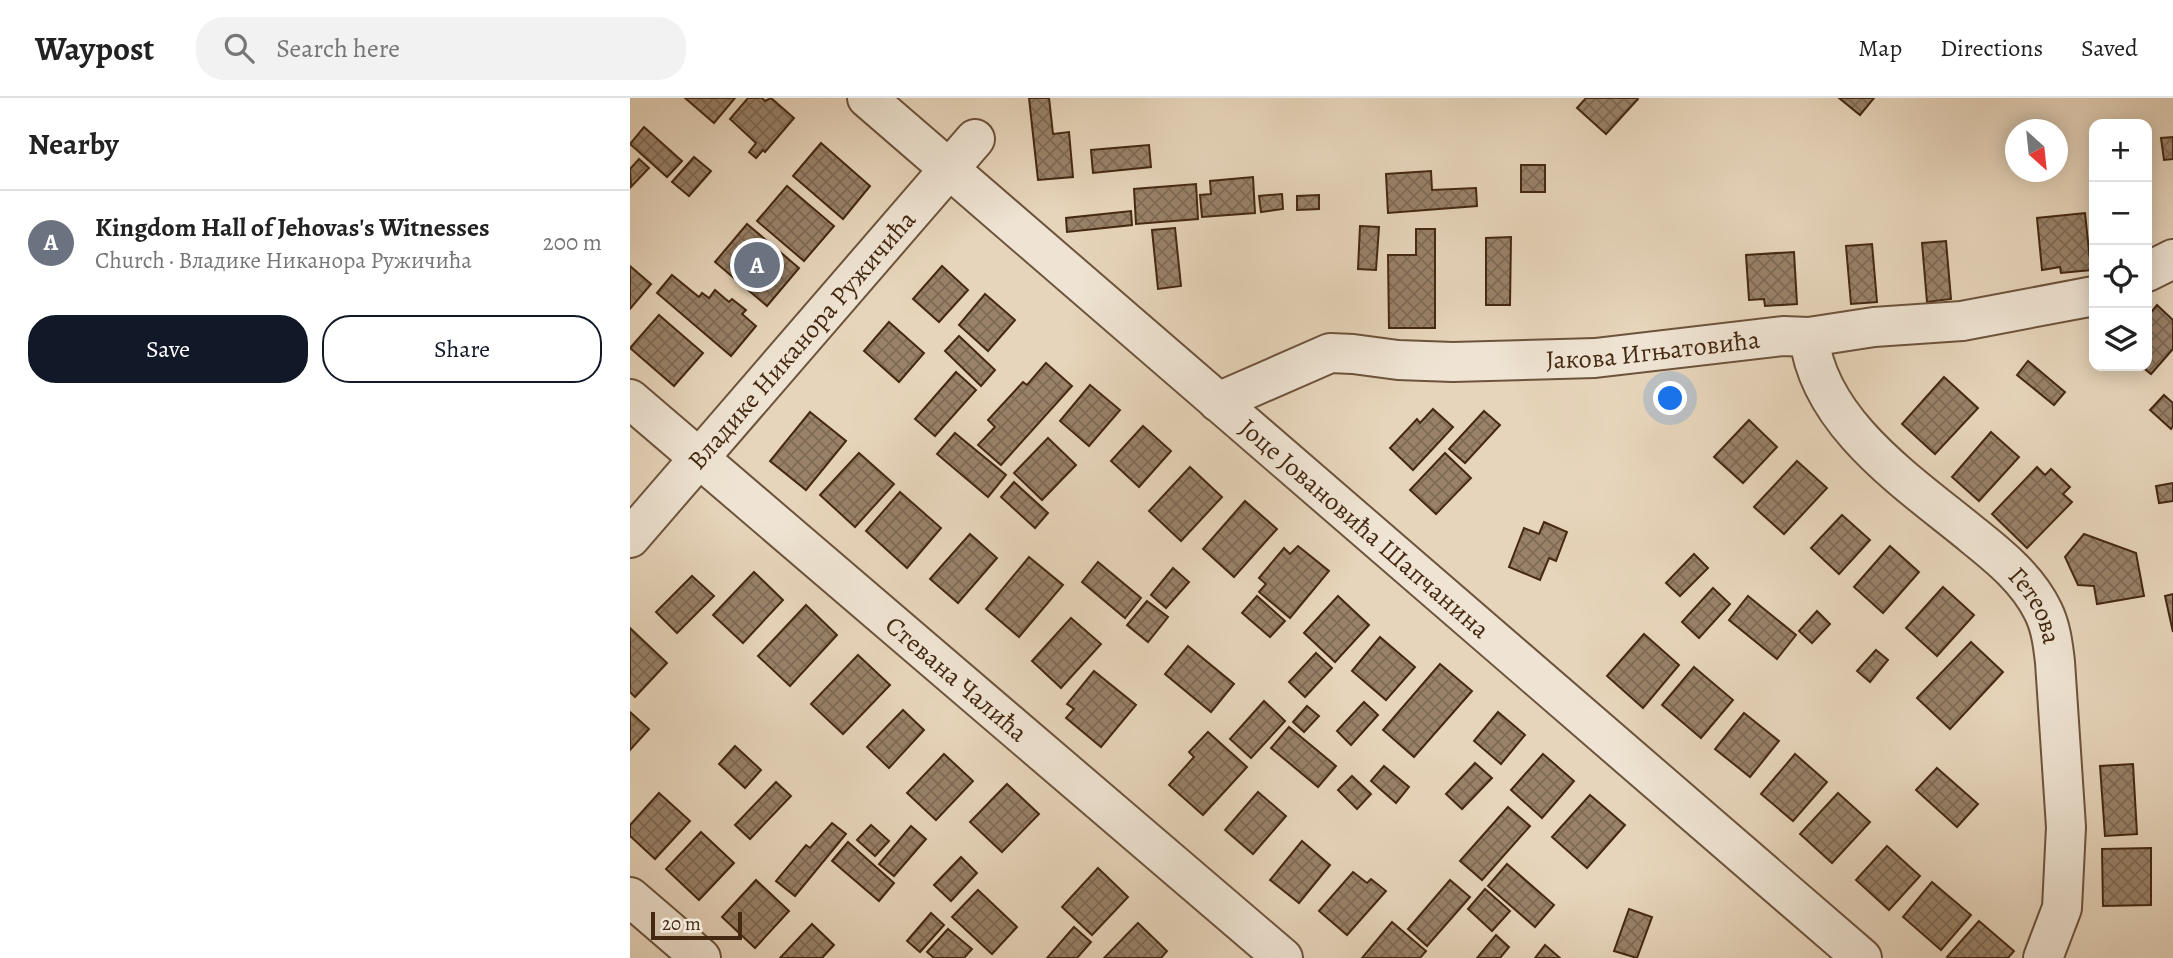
<!DOCTYPE html>
<html lang="en">
<head>
<meta charset="utf-8">
<style>
	:root { --surface:#fff; --page:#f2f2f2; --text:#222; --muted:#767676; --line:#e0e0e0; --accent:#111827 }
	body { margin:0; font-family:Alegreya,serif; background:var(--page); color:var(--text) }
	.controls { position:absolute; right:21px; top:21px; display:grid; overflow:hidden; border-radius:14px; box-shadow:0 4px 18px #0003 }
	.controls button { width:63px; height:63px; display:grid; place-items:center; padding:0; border:0; border-bottom:2px solid var(--line); background:var(--surface); color:var(--text); font:35px sans-serif }
	.compass { position:absolute; left:1375px; top:21px; width:63px; height:63px; border-radius:50%; background:var(--surface); box-shadow:0 4px 18px #0003; rotate:153deg }
	.scale { position:absolute; left:21px; bottom:18px; width:91px; box-sizing:border-box; padding-left:7px; border:4px solid #442811; border-top:0; font-size:19px; line-height:24px; white-space:nowrap; color:#442811; -webkit-text-stroke:5px #efe4d3; paint-order:stroke }
	.you { position:absolute; left:1041px; top:301px; width:24px; height:24px; margin:-18px; border:5px solid #fff; border-radius:50%; background:#1a73e8; box-shadow:0 0 0 10px #1a73e833 }
	.badge { display:grid; place-items:center; width:46px; height:46px; border-radius:50%; background:var(--accent); color:#fff; font-size:23px; font-weight:700 }
	.pin { position:absolute; translate:-50% -50%; border:4px solid #fff; box-shadow:0 2px 7px #0006 }
	.list { margin:0; padding:0; list-style:none }
	h2 { display:flex; justify-content:space-between; align-items:center; height:91px; margin:0; padding:0 28px; font-size:30px }
	h2 small { font-size:23px; font-weight:400; color:var(--muted) }
	.list li { display:grid; grid-template-columns:46px 1fr auto; gap:21px; align-items:center; box-sizing:border-box; height:105px; padding:0 28px; border-top:2px solid var(--line) }
	.list b { display:block; font-size:26px; white-space:nowrap }
	.list p { margin:0; font-size:23px; white-space:nowrap; color:var(--muted) }
	.list em { font-size:23px; font-style:normal; color:var(--muted) }
	.actions { display:flex; gap:14px; padding:21px 28px }
	.actions a { flex:1; padding:16px 0; border:2px solid var(--accent); border-radius:28px; text-align:center; font-size:24px; color:var(--accent) }
	.actions .main { background:var(--accent); color:#fff }
	.icon { flex:none; width:38px; height:38px; fill:none; stroke:currentColor; stroke-width:2; stroke-linecap:round; stroke-linejoin:round }
	.map { position:relative; flex:none; width:1543px; height:860px; overflow:hidden }
	header { display:flex; align-items:center; gap:42px; box-sizing:border-box; height:98px; padding:0 35px; background:var(--surface); border-bottom:2px solid var(--line) }
	header strong { font-size:33px }
	nav { display:flex; gap:38px; margin-inline-start:auto; font-size:24px }
	.search { width:490px; height:63px; background:var(--page); display:flex; align-items:center; gap:18px; box-sizing:border-box; padding:0 24px; border-radius:28px; color:var(--muted); font-size:26px }
	main { display:flex }
	aside { flex:1; background:var(--surface) }
	.map>svg:first-child { display:block }
	.building { fill:url(#building-cross-hatch); stroke:#442811; stroke-width:2 }
	.lines { fill:none; stroke-linecap:round; stroke-linejoin:round }
	.minor-casing { stroke:#6d533c; stroke-width:42 }
	.minor { stroke:#efe4d3; stroke-width:38 }
	.labels { text-anchor:middle; stroke-width:6; stroke-linejoin:round; paint-order:stroke }
	.street-label { font-size:26px; fill:#442811; stroke:#efe4d3 }
</style>
</head>
<body>
<header>
<strong>Waypost</strong>
<div class="search"><svg class="icon" aria-label="search" viewBox="0 0 24 24"><circle cx="10" cy="10" r="6"/><path d="M15 15l6 6"/></svg>Search here</div>
<nav><a>Map</a><a>Directions</a><a>Saved</a></nav>
</header>
<main>
<aside>
<h2>Nearby<small></small></h2>
<ul class="list">
<li><span class="badge" style="background:#6b7280">A</span><div><b>Kingdom Hall of Jehovas's Witnesses</b><p>Church · Владике Никанора Ружичића</p></div><em>200 m</em></li>
</ul>
<div class="actions"><a class="main">Save</a><a>Share</a></div>
</aside>
<div class="map">
<svg width="1543" height="860" viewBox="0 0 1543 860">
	<defs>
		<pattern id="building-cross-hatch" width="8" height="8" patternUnits="userSpaceOnUse" patternTransform="scale(1.75)"><rect width="8" height="8" fill="#998269"/><path d="M0 0l8 8M0 8l8-8" fill="none" stroke="#7e6a55"/></pattern>
	</defs>
	<rect width="100%" height="100%" fill="#e7d5bb"/>
	<filter id="stains"><feTurbulence type="fractalNoise" baseFrequency=".00286" numOctaves="4"/><feColorMatrix values="0 0 0 0 .2 0 0 0 0 .09 0 0 0 0 .02 0 0 0 .5 -.17"/></filter>
	<radialGradient id="worn" r=".72"><stop offset=".6" stop-color="#630" stop-opacity="0"/><stop offset="1" stop-color="#630" stop-opacity=".3"/></radialGradient>
	<!-- building -->
	<g class="building">
		<polygon points="55,0 105,0 84,25"/>
		<polygon points="118,0 132,0 135,3 141,0 164,20 135,54 133,52 126,60 119,54 126,45 100,21"/>
		<polygon points="399,0 419,0 423,36 439,34 443,79 408,82"/>
		<polygon points="956,0 1007,0 1008,1 976,36 947,10"/>
		<polygon points="1209,0 1244,0 1230,17"/>
		<polygon points="14,29 52,63 37,79 0,46"/>
		<polygon points="1543,39 1543,61 1534,62 1531,40"/>
		<polygon points="191,45 240,88 213,121 163,78"/>
		<polygon points="519,47 521,69 463,75 461,52"/>
		<polygon points="64,59 81,73 59,98 42,84"/>
		<polygon points="9,61 19,70 1,89 0,71"/>
		<rect x="891" y="67" width="24" height="27"/>
		<polygon points="801,73 802,92 846,90 847,108 758,115 756,76"/>
		<polygon points="623,79 625,115 572,119 570,97 581,96 580,83"/>
		<polygon points="566,86 568,121 506,126 504,91"/>
		<polygon points="157,88 204,128 174,163 127,123"/>
		<polygon points="652,96 653,111 631,114 629,98"/>
		<polygon points="689,97 689,111 667,112 667,98"/>
		<polygon points="501,113 502,127 437,134 436,120"/>
		<polygon points="1455,115 1461,172 1431,175 1430,169 1412,172 1407,120"/>
		<polygon points="117,126 169,170 137,208 85,164"/>
		<polygon points="730,128 749,129 746,172 728,171"/>
		<polygon points="545,130 551,188 528,191 522,132"/>
		<polygon points="786,131 805,131 805,230 759,230 758,157 786,157"/>
		<polygon points="881,139 880,207 856,207 856,140"/>
		<polygon points="1316,143 1321,201 1297,204 1292,145"/>
		<polygon points="1242,146 1247,204 1221,206 1216,148"/>
		<polygon points="1164,154 1167,206 1135,208 1134,201 1119,202 1116,157"/>
		<polygon points="0,168 21,186 0,211"/>
		<polygon points="312,168 338,192 309,224 283,201"/>
		<polygon points="42,177 69,199 72,195 79,200 85,192 99,204 102,201 116,212 112,216 126,228 101,258 27,195"/>
		<polygon points="355,196 385,222 358,253 329,227"/>
		<polygon points="1527,207 1543,222 1543,251 1521,276 1511,268 1517,268 1517,219"/>
		<polygon points="29,217 73,255 44,288 0,250"/>
		<polygon points="259,224 294,255 269,284 234,253"/>
		<polygon points="329,238 365,272 351,288 315,253"/>
		<polygon points="1398,263 1435,294 1424,307 1387,277"/>
		<polygon points="416,265 442,288 371,367 348,347 365,329 358,322 393,284 397,287"/>
		<polygon points="326,274 346,292 305,338 285,321"/>
		<polygon points="1314,279 1348,310 1305,356 1272,326"/>
		<polygon points="460,287 490,312 459,348 430,323"/>
		<polygon points="1534,297 1543,305 1543,328 1541,331 1520,312"/>
		<polygon points="803,311 823,329 783,372 760,350 787,321 790,325"/>
		<polygon points="854,313 870,327 835,365 819,351"/>
		<polygon points="180,314 216,343 176,392 140,363"/>
		<polygon points="1119,322 1147,349 1113,385 1084,359"/>
		<polygon points="513,328 541,353 509,389 481,363"/>
		<polygon points="1361,334 1389,359 1349,403 1322,379"/>
		<polygon points="325,335 376,377 358,399 307,356"/>
		<polygon points="418,340 446,367 412,402 384,375"/>
		<polygon points="229,355 264,386 225,429 190,397"/>
		<polygon points="815,355 841,380 806,416 780,392"/>
		<polygon points="1167,363 1197,390 1154,436 1124,409"/>
		<polygon points="560,369 592,399 551,443 519,413"/>
		<polygon points="1407,369 1415,377 1421,371 1440,389 1433,396 1442,404 1397,450 1362,416"/>
		<polygon points="384,384 418,415 405,430 371,399"/>
		<polygon points="1543,385 1543,403 1529,405 1526,388"/>
		<polygon points="270,394 311,430 277,470 236,433"/>
		<polygon points="615,403 647,431 604,479 573,451"/>
		<polygon points="1212,417 1240,442 1209,476 1181,450"/>
		<polygon points="914,424 937,434 926,463 919,460 910,482 879,469 894,430 909,436"/>
		<polygon points="340,436 367,460 328,505 300,481"/>
		<polygon points="1454,436 1506,455 1514,498 1467,506 1464,488 1448,487 1435,459"/>
		<polygon points="668,448 699,473 660,520 629,494 636,486 629,480 654,450 660,456"/>
		<polygon points="1260,448 1289,474 1253,515 1224,489"/>
		<polygon points="1064,456 1078,470 1050,498 1036,485"/>
		<polygon points="399,459 433,487 389,539 356,511"/>
		<polygon points="468,464 511,500 495,520 452,484"/>
		<polygon points="543,470 559,484 536,510 521,497"/>
		<polygon points="124,474 153,502 113,545 83,517"/>
		<polygon points="62,478 84,498 47,535 26,514"/>
		<polygon points="1313,489 1344,517 1307,558 1276,530"/>
		<polygon points="1083,490 1100,506 1069,540 1052,524"/>
		<polygon points="1543,496 1543,534 1535,498"/>
		<polygon points="627,498 655,523 640,539 612,515"/>
		<polygon points="708,498 739,527 705,564 674,535"/>
		<polygon points="1118,498 1166,537 1147,561 1099,522"/>
		<polygon points="517,503 538,519 518,544 497,527"/>
		<polygon points="176,507 207,537 160,588 128,558"/>
		<polygon points="1187,513 1200,526 1182,545 1169,533"/>
		<polygon points="441,520 471,546 431,590 402,563"/>
		<polygon points="0,530 37,565 5,599 0,594"/>
		<polygon points="1014,536 1049,567 1013,610 977,578"/>
		<polygon points="750,539 785,569 756,602 722,573"/>
		<polygon points="1341,544 1373,574 1320,631 1287,600"/>
		<polygon points="558,548 604,586 581,614 535,576"/>
		<polygon points="1246,552 1258,562 1240,584 1227,573"/>
		<polygon points="686,555 702,570 675,599 659,584"/>
		<polygon points="228,557 260,587 213,636 181,606"/>
		<polygon points="810,566 842,593 784,659 753,632"/>
		<polygon points="1064,569 1103,602 1071,640 1032,607"/>
		<polygon points="464,573 506,607 471,649 436,620 444,611 437,606"/>
		<polygon points="634,603 655,623 621,660 600,641"/>
		<polygon points="734,604 748,617 721,647 707,633"/>
		<polygon points="677,608 689,618 674,634 663,624"/>
		<polygon points="273,612 294,632 259,670 237,649"/>
		<polygon points="0,614 19,631 0,652"/>
		<polygon points="868,614 895,637 871,666 844,643"/>
		<polygon points="1114,615 1149,643 1120,679 1085,651"/>
		<polygon points="659,629 706,668 688,689 641,650"/>
		<polygon points="578,634 617,669 573,717 539,687 564,659 559,654"/>
		<polygon points="105,648 131,672 115,690 89,666"/>
		<polygon points="314,656 343,683 306,722 277,695"/>
		<polygon points="913,656 944,683 912,720 881,692"/>
		<polygon points="1165,656 1197,684 1163,723 1131,696"/>
		<polygon points="845,665 862,680 832,711 816,696"/>
		<polygon points="1503,666 1507,736 1475,738 1470,668"/>
		<polygon points="754,668 779,689 766,705 741,683"/>
		<polygon points="1307,670 1348,706 1327,729 1286,692"/>
		<polygon points="722,678 741,696 727,711 708,692"/>
		<polygon points="146,684 161,698 120,741 105,727"/>
		<polygon points="377,686 409,716 372,754 340,724"/>
		<polygon points="628,694 656,718 623,756 595,732"/>
		<polygon points="29,695 60,723 25,761 0,738 0,727"/>
		<polygon points="1208,695 1240,724 1202,765 1170,736"/>
		<polygon points="960,697 995,727 957,770 922,739"/>
		<polygon points="878,709 900,728 852,782 830,763"/>
		<polygon points="202,725 216,736 165,798 146,783 176,747 180,750"/>
		<polygon points="241,727 259,743 245,758 227,742"/>
		<polygon points="281,728 296,741 264,778 249,766"/>
		<polygon points="71,734 104,765 69,802 36,771"/>
		<polygon points="672,743 700,767 669,805 640,782"/>
		<polygon points="218,744 264,785 249,803 202,763"/>
		<polygon points="1257,748 1290,778 1259,812 1226,782"/>
		<polygon points="1521,750 1521,807 1473,808 1472,751"/>
		<polygon points="331,759 347,775 321,803 304,787"/>
		<polygon points="877,766 924,807 905,829 858,788"/>
		<polygon points="468,770 498,799 462,837 432,809"/>
		<polygon points="723,774 737,785 741,781 756,793 717,837 689,813"/>
		<polygon points="126,782 159,813 125,850 92,819"/>
		<polygon points="820,782 840,799 797,848 778,831"/>
		<polygon points="1302,784 1341,817 1311,852 1273,819"/>
		<polygon points="855,791 880,813 862,833 838,811"/>
		<polygon points="348,792 387,829 362,856 322,819"/>
		<polygon points="999,811 1022,819 1007,860 984,853"/>
		<polygon points="301,815 314,827 290,854 277,843"/>
		<polygon points="1349,823 1384,853 1378,860 1319,860 1317,859"/>
		<polygon points="762,824 796,853 790,860 732,860"/>
		<polygon points="508,825 537,853 531,860 474,860"/>
		<polygon points="182,826 204,847 192,860 150,860"/>
		<polygon points="444,829 461,844 447,860 417,860"/>
		<polygon points="318,831 342,851 334,860 304,860 297,854"/>
		<polygon points="866,837 879,849 870,860 847,860"/>
		<polygon points="915,847 930,860 905,860"/>
	</g>
	<g class="lines">
		<defs>
			<g id="minor">
				<path id="s1" d="M 237,0 L 1232,860"/>
				<polyline points="1517,174 1543,161"/>
				<path id="s2" d="M 1179,239 C 1189,327 1281,386 1345,439 C 1370,459 1398,482 1413,513 C 1421,529 1423,547 1425,564 L 1436,729 L 1432,810 L 1413,860"/>
				<path id="s3" d="M 0,301 L 653,860"/>
				<path id="s4" d="M 588,304 L 700,255 L 723,256 L 768,262 L 823,264 L 965,260 L 1153,238 L 1179,239 L 1244,229 L 1332,223 L 1464,198"/>
				<path id="s5" d="M 0,440 L 345,41"/>
				<polyline points="0,799 71,860"/>
			</g>
		</defs>
		<!-- minor casing -->
		<use href="#minor" class="minor-casing"/>
		<!-- minor -->
		<use href="#minor" class="minor"/>
	</g>
	<g class="labels">
		<!-- street labels -->
		<g class="street-label">
			<text dy="9" stroke="none"><textPath href="#s5" startOffset="262">Владике Никанора Ружичића</textPath></text>
			<text dy="9" stroke="none"><textPath href="#s4" startOffset="446">Јакова Игњатовића</textPath></text>
			<text dy="9" stroke="none"><textPath href="#s1" startOffset="658">Јоце Јовановића Шапчанина</textPath></text>
			<text dy="9" stroke="none"><textPath href="#s2" startOffset="360">Гетеова</textPath></text>
			<text dy="9" stroke="none"><textPath href="#s3" startOffset="430">Стевана Чалића</textPath></text>
		</g>
	</g>
	<rect width="100%" height="100%" filter="url(#stains)"/>
	<rect width="100%" height="100%" fill="url(#worn)"/>
</svg>
<div class="controls">
<button>+</button>
<button>−</button>
<button><svg class="icon" aria-label="locate" viewBox="0 0 24 24"><circle cx="12" cy="12" r="6"/><path d="M12 2v4M12 18v4M2 12h4M18 12h4"/></svg></button>
<button><svg class="icon" aria-label="layers" viewBox="0 0 24 24"><path d="M12 4l9 5-9 5-9-5zM3 14l9 5 9-5"/></svg></button>
</div>
<svg class="compass" viewBox="-18 -18 36 36"><path d="M0-13l5 13h-10z" fill="#e53935"/><path d="M0 13l5-13h-10z" fill="#767676"/></svg>
<div class="scale">20 m</div>
<div class="you"></div>
<div class="pin badge" style="left:127px;top:167px;background:#6b7280">A</div>
</div>
</main>
</body>
</html>
